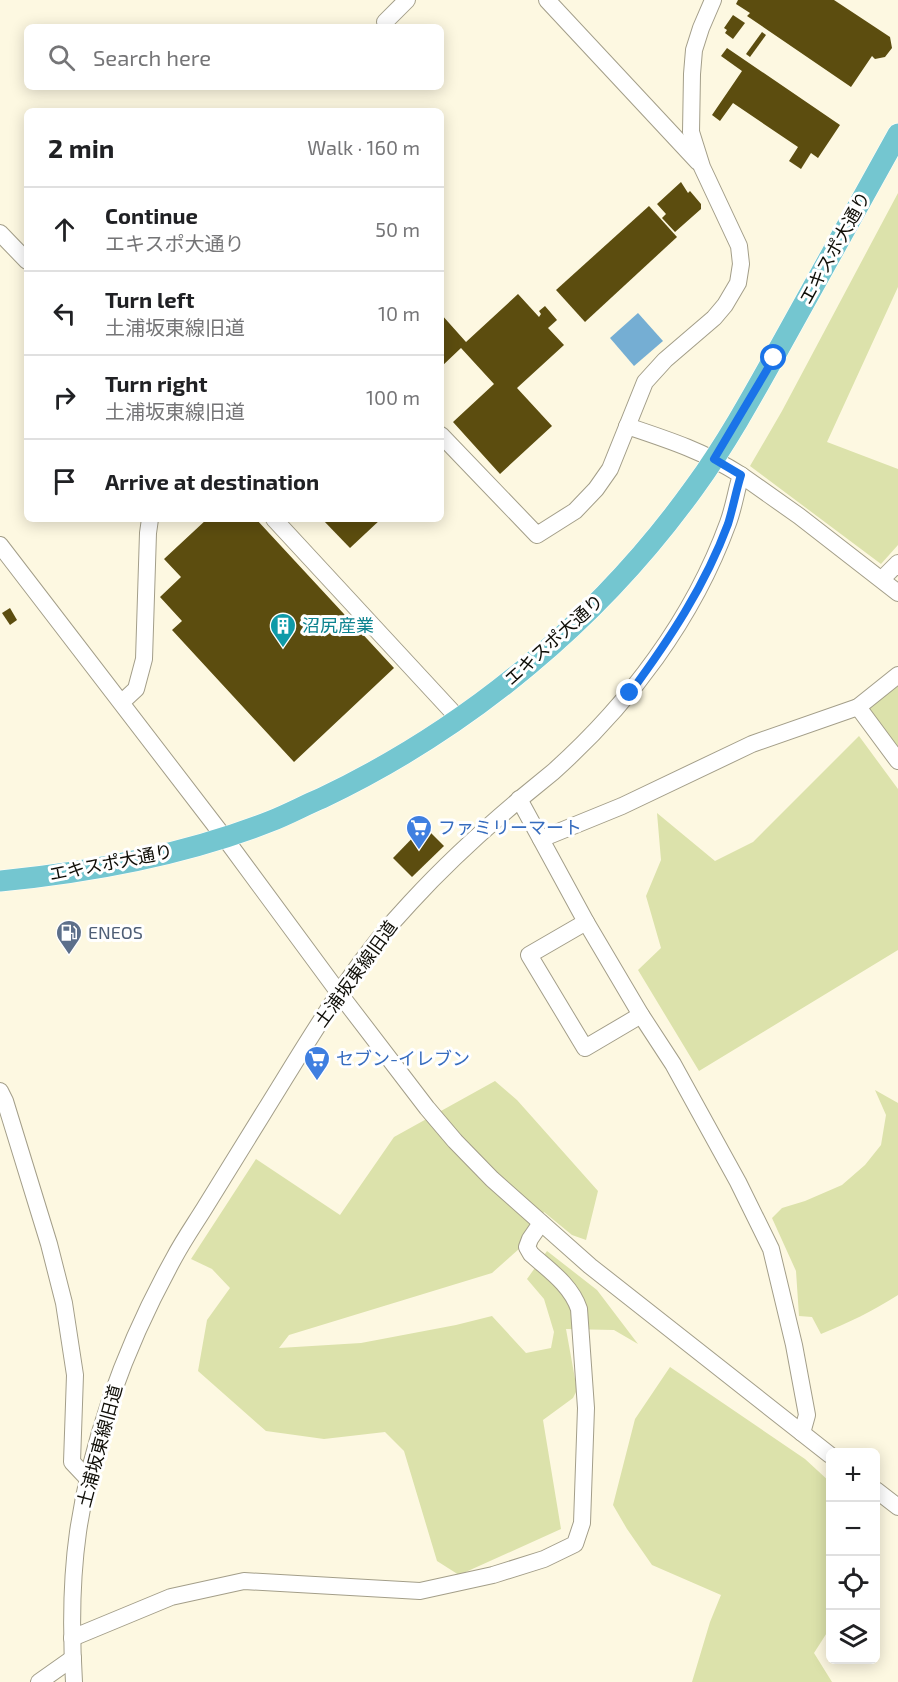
<!DOCTYPE html>
<html lang="en">
<head>
<meta charset="utf-8">
<style>
	:root { --surface:#fff; --page:#f2f2f2; --text:#202124; --muted:#757577; --line:#e0e0e0 }
	body { margin:0; font-family:"Exo 2","Noto Sans JP",sans-serif; background:var(--page); color:var(--text) }
	.controls { position:absolute; right:18px; bottom:18px; display:grid; overflow:hidden; border-radius:9px; box-shadow:0 3px 15px #0003 }
	.controls button { width:54px; height:54px; display:grid; place-items:center; padding:0; border:0; border-bottom:2px solid var(--line); background:var(--surface); color:var(--text); font:30px sans-serif }
	.stop { position:absolute; width:18px; height:18px; margin:-14px; border:4px solid #1a73e8; border-radius:50%; background:#fff }
	.stop.end { background:#1a73e8; border-color:#fff; box-shadow:0 2px 6px #0008 }
	.list { margin:0; padding:0; list-style:none }
	h2 { display:flex; justify-content:space-between; align-items:center; height:78px; margin:0; padding:0 24px; font-size:26px }
	h2 small { font-size:20px; font-weight:400; color:var(--muted) }
	.list li { display:grid; grid-template-columns:39px 1fr auto; gap:18px; align-items:center; box-sizing:border-box; height:84px; padding:0 24px; border-top:2px solid var(--line) }
	.list b { display:block; font-size:22px; white-space:nowrap }
	.list p { margin:0; font-size:20px; white-space:nowrap; color:var(--muted) }
	.list em { font-size:20px; font-style:normal; color:var(--muted) }
	.icon { flex:none; width:33px; height:33px; fill:none; stroke:currentColor; stroke-width:2; stroke-linecap:round; stroke-linejoin:round }
	.map { position:relative; flex:none; width:898px; height:1682px; overflow:hidden }
	.search { position:absolute; background:var(--surface); box-shadow:0 3px 15px #0003; left:24px; top:24px; width:420px; height:66px; display:flex; align-items:center; gap:15px; box-sizing:border-box; padding:0 21px; border-radius:9px; color:var(--muted); font-size:22px }
	.panel { position:absolute; background:var(--surface); box-shadow:0 3px 15px #0003; left:24px; top:108px; width:420px; height:414px; border-radius:9px }
	.map>svg:first-child { display:block }
	.green { fill:#dce2ab }
	.water { fill:#75aed3 }
	.building { fill:#5c4d0f }
	.lines { fill:none; stroke-linecap:round; stroke-linejoin:round }
	.minor-casing { stroke:#a39e89; stroke-width:18 }
	.major-casing { stroke:#fff; stroke-width:22 }
	.minor { stroke:#fff; stroke-width:16 }
	.major { stroke:#74c6d0; stroke-width:21 }
	.route { stroke:#1a73e8; stroke-width:8 }
	.labels { text-anchor:middle; stroke-width:6; stroke-linejoin:round; paint-order:stroke }
	.street-label { font-size:18px; fill:#0f0e07; stroke:#fff }
	.culture-label { font-size:18px; fill:#0d838f; stroke:#fff; text-anchor:start }
	.shop-label { font-size:18px; fill:#366cbe; stroke:#fff; text-anchor:start }
	.service-label { font-size:18px; fill:#4e5e75; stroke:#fff; text-anchor:start }
</style>
</head>
<body>
<div class="map">
<svg width="898" height="1682" viewBox="0 0 898 1682">
	<rect width="100%" height="100%" fill="#fdf8e1"/>
	<!-- green -->
	<g class="green">
		<polygon points="898,193 898,287 827,442 898,469 898,545 881,564 750,466 782,411"/>
		<polygon points="898,682 898,753 869,713 870,705"/>
		<polygon points="859,736 898,789 898,950 699,1071 638,970 661,948 646,896 661,860 657,813 715,861 753,842"/>
		<polygon points="495,1081 517,1100 598,1191 586,1240 572,1235 544,1212 520,1248 492,1273 289,1335 279,1348 361,1343 456,1325 492,1316 526,1353 551,1348 554,1332 544,1299 527,1279 547,1251 597,1290 638,1344 614,1330 566,1329 577,1390 573,1398 543,1420 561,1529 459,1575 437,1561 404,1451 385,1432 324,1439 266,1431 198,1371 207,1320 230,1288 212,1269 191,1259 256,1159 340,1215 394,1137"/>
		<path d="M 875,1090 L 898,1103 L 898,1295 C 873,1311 848,1323 821,1334 L 812,1317 L 799,1316 L 796,1271 L 772,1218 L 782,1208 L 805,1201 L 842,1185 L 865,1165 L 881,1145 L 886,1115 Z"/>
		<polygon points="670,1367 805,1459 830,1482 830,1628 814,1653 832,1682 692,1682 710,1622 721,1595 652,1565 627,1529 613,1505 635,1419"/>
	</g>
	<!-- water -->
	<polygon class="water" points="638,313 663,341 634,366 610,338"/>
	<!-- building -->
	<g class="building">
		<polygon points="738,0 834,0 890,37 892,48 885,57 875,59 872,56 851,87 747,16 750,13 736,4"/>
		<polygon points="733,15 745,23 733,39 725,33 727,30 724,28"/>
		<polygon points="762,32 766,35 750,57 746,54"/>
		<polygon points="727,48 840,125 818,158 811,153 801,169 789,161 798,147 733,103 720,121 712,115 742,71 721,56"/>
		<polygon points="681,182 688,193 690,191 701,204 701,209 675,232 662,218 666,214 657,204"/>
		<polygon points="649,206 677,237 585,322 556,290"/>
		<polygon points="518,294 539,317 541,314 539,311 545,306 557,320 548,328 564,345 517,388 552,426 500,474 453,422 494,384 461,348 441,367 441,314 466,342"/>
		<polygon points="207,519 256,519 394,668 294,762 172,630 182,621 160,597 181,577 164,559"/>
		<polygon points="322,519 381,519 350,548"/>
		<polygon points="10,608 17,620 10,625 2,613"/>
		<polygon points="424,826 444,846 412,877 393,858"/>
	</g>
	<g class="lines">
		<defs>
			<g id="minor">
				<polyline points="547,0 698,162"/>
				<polyline points="385,22 407,0"/>
				<polyline points="0,233 27,261"/>
				<polyline points="441,435 537,535 575,511 596,489 610,469 645,382 665,360 714,318 725,305 738,283 741,264 739,246 702,167 691,132 692,74 694,50 701,28 713,0"/>
				<polyline points="741,475 799,516 898,593"/>
				<polyline points="274,519 459,719"/>
				<polyline points="0,545 224,837 339,993 427,1108 455,1141 492,1179 590,1266 830,1455"/>
				<polyline points="882,579 898,563"/>
				<polyline points="122,702 136,689 144,659 148,533 150,519"/>
				<polyline points="858,707 898,761"/>
				<polyline points="519,799 586,922 641,1015 673,1064 738,1182 771,1249 794,1345 807,1415 802,1433"/>
				<polyline points="541,839 622,806 752,744 858,707 898,675"/>
				<polyline points="586,922 529,955 585,1048 641,1015"/>
				<polyline points="0,1091 5,1101 49,1244 64,1303 75,1375 72,1462 88,1479"/>
				<polyline points="876,1490 898,1507"/>
				<path d="M 72,1638 L 171,1597 L 244,1581 L 420,1591 L 493,1575 L 544,1559 L 575,1544 L 582,1523 L 586,1408 L 579,1309 C 571,1285 549,1270 531,1254 L 527,1247 L 530,1239 L 541,1223"/>
				<polyline points="39,1682 73,1658"/>
				<path d="M 74,1682 C 71,1633 71,1581 78,1532 C 92,1436 127,1343 174,1258 C 183,1241 194,1225 204,1209 C 224,1177 244,1144 264,1112 C 309,1040 352,964 411,902 C 445,865 482,831 520,799 C 531,790 542,781 553,772 C 629,704 693,619 728,523 C 734,507 736,491 741,475 C 703,451 669,440 627,426"/>
			</g>
			<path id="major" d="M 0,881 C 92,872 185,855 271,821 C 289,814 305,805 322,798 C 469,728 599,620 694,488 C 729,440 758,386 787,334 C 824,268 861,201 898,134"/>
		</defs>
		<!-- minor casing -->
		<use href="#minor" class="minor-casing"/>
		<!-- major casing -->
		<use href="#major" class="major-casing"/>
		<!-- minor -->
		<use href="#minor" class="minor"/>
		<!-- major -->
		<use href="#major" class="major"/>
	</g>
	<g class="lines">
		<!-- route -->
		<path class="route" d="M 630,693 C 669,640 705,586 728,524 C 733,508 736,491 741,475 L 714,459 L 774,358"/>
	</g>
	<!-- icons -->
	<defs>
		<symbol id="building-pin" viewBox="-11 -11 22 30"><path d="M0 17L-7.5 6A9.5 9.5 0 1 1 7.5 6Z" fill="#0f9aa8" stroke="#fff"/><path d="M-4-6H4V6H1V3H-1V6H-4ZM-2.5-4.3h1.7v1.8h-1.7ZM.8-4.3h1.7v1.8H.8ZM-2.5-1h1.7V.8h-1.7ZM.8-1h1.7V.8H.8Z" fill="#fff"/></symbol>
		<symbol id="supermarket-pin" viewBox="-11 -11 22 30"><path d="M0 17L-7.5 6A9.5 9.5 0 1 1 7.5 6Z" fill="#3f7fe0" stroke="#fff"/><path d="M-6-5.5h2.5l.6 2H6L4.5 2H-2.5L-4.4-4H-6ZM-1.5 3.2a1.3 1.3 0 1 0 .1 0ZM3 3.2a1.3 1.3 0 1 0 .1 0Z" fill="#fff"/></symbol>
		<symbol id="fuel-pin" viewBox="-11 -11 22 30"><path d="M0 17L-7.5 6A9.5 9.5 0 1 1 7.5 6Z" fill="#5c6f8a" stroke="#fff"/><path d="M-5.5-6h7V0h2V4h1.3V-2.5L3-4.5l.8-.8L6-3V5H2.5V1h-1V6h-7ZM-4.2-4.7v3.2H.2V-4.7Z" fill="#fff"/></symbol>
	</defs>
	<g fill-rule="evenodd">
		<use href="#building-pin" x="268" y="611" width="30" height="40"/>
		<use href="#supermarket-pin" x="404" y="813" width="30" height="40"/>
		<use href="#fuel-pin" x="54" y="918" width="30" height="40"/>
		<use href="#supermarket-pin" x="302" y="1044" width="30" height="40"/>
	</g>
	<g class="labels">
		<!-- street labels -->
		<g class="street-label">
			<text transform="translate(835 248) rotate(-61)" y="6">エキスポ大通り</text>
			<text transform="translate(554 640) rotate(-42)" y="6">エキスポ大通り</text>
			<text transform="translate(111 863) rotate(-11)" y="6">エキスポ大通り</text>
			<text transform="translate(356 974) rotate(-54)" y="6">土浦坂東線旧道</text>
			<text transform="translate(100 1446) rotate(-75)" y="6">土浦坂東線旧道</text>
		</g>
		<!-- culture labels -->
		<g class="culture-label">
			<text x="302" y="632">沼尻産業</text>
		</g>
		<!-- shop labels -->
		<g class="shop-label">
			<text x="438" y="834">ファミリーマート</text>
			<text x="336" y="1065">セブン-イレブン</text>
		</g>
		<!-- service labels -->
		<g class="service-label">
			<text x="88" y="939">ENEOS</text>
		</g>
	</g>
</svg>
<div class="controls">
<button>+</button>
<button>−</button>
<button><svg class="icon" aria-label="locate" viewBox="0 0 24 24"><circle cx="12" cy="12" r="6"/><path d="M12 2v4M12 18v4M2 12h4M18 12h4"/></svg></button>
<button><svg class="icon" aria-label="layers" viewBox="0 0 24 24"><path d="M12 4l9 5-9 5-9-5zM3 14l9 5 9-5"/></svg></button>
</div>
<div class="stop" style="left:774px;top:358px"></div>
<div class="stop end" style="left:630px;top:693px"></div>
<div class="search"><svg class="icon" aria-label="search" viewBox="0 0 24 24"><circle cx="10" cy="10" r="6"/><path d="M15 15l6 6"/></svg>Search here</div>
<section class="panel">
<h2>2 min<small>Walk · 160 m</small></h2>
<ul class="list">
<li><svg class="icon" aria-label="ahead" viewBox="0 0 24 24"><path d="M12 20V5M6 11l6-6 6 6"/></svg><div><b>Continue</b><p>エキスポ大通り</p></div><em>50 m</em></li>
<li><svg class="icon" aria-label="left" viewBox="0 0 24 24"><path d="M17 20v-9H6M10 6l-5 5 5 5"/></svg><div><b>Turn left</b><p>土浦坂東線旧道</p></div><em>10 m</em></li>
<li><svg class="icon" aria-label="right" viewBox="0 0 24 24"><path d="M7 20v-9h11M14 6l5 5-5 5"/></svg><div><b>Turn right</b><p>土浦坂東線旧道</p></div><em>100 m</em></li>
<li><svg class="icon" aria-label="arrive" viewBox="0 0 24 24"><path d="M6 21V4h12l-3 4 3 4H6"/></svg><div><b>Arrive at destination</b></div></li>
</ul>
</section>
</div>
</body>
</html>
